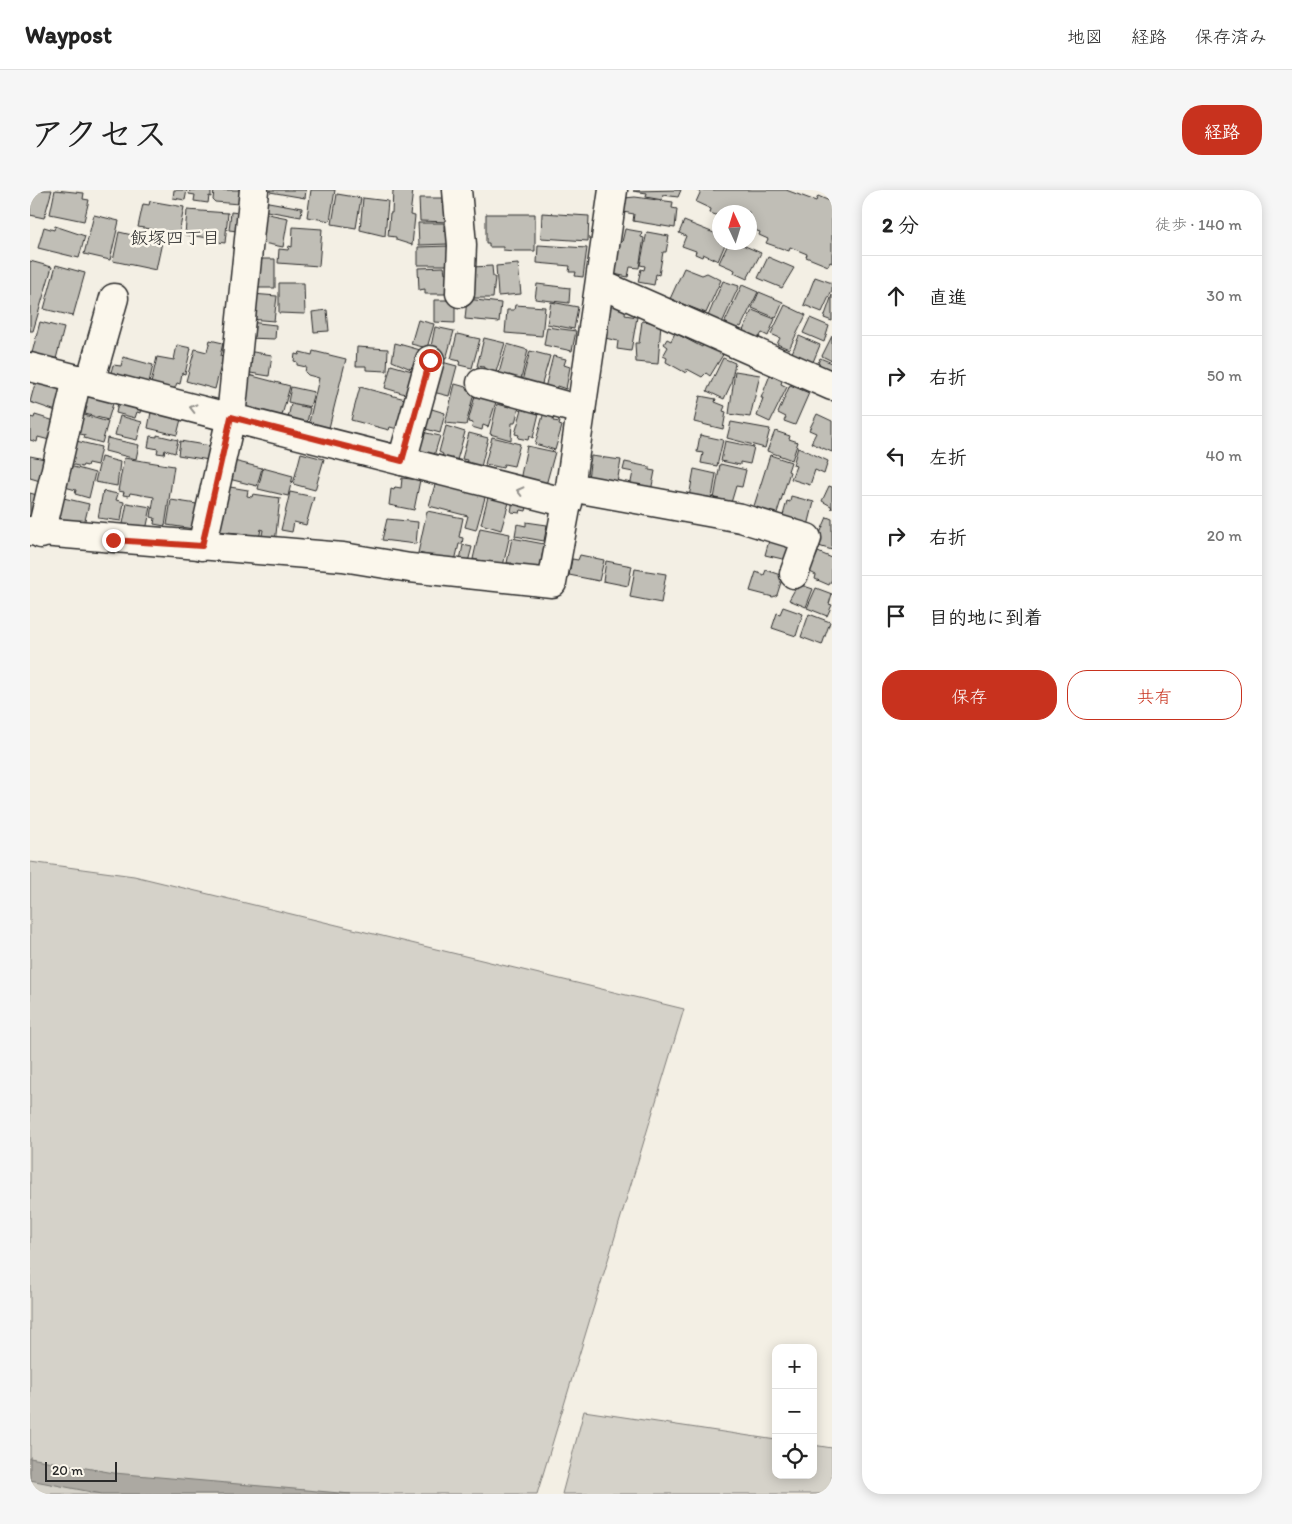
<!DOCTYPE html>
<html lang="ja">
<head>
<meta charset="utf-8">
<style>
	:root { --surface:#fff; --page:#f6f6f6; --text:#222; --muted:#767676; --line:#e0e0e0; --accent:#c8321e }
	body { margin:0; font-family:Itim,"Klee One",sans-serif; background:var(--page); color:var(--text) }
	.controls { position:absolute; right:15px; bottom:15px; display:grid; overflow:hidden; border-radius:10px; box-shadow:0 2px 12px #0003 }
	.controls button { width:45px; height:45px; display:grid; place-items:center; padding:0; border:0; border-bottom:1px solid var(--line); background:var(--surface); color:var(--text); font:25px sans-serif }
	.compass { position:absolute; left:682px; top:15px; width:45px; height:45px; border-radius:50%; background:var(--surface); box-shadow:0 2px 12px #0003; rotate:356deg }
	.scale { position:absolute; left:15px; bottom:12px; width:72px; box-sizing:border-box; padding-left:5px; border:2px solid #2b2b2b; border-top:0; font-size:14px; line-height:18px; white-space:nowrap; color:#2b2b2b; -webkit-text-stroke:4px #fbf7ec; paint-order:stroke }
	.stop { position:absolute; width:15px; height:15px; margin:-11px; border:4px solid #c8321e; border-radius:50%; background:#fff }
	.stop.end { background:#c8321e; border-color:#fff; box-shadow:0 1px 5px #0008 }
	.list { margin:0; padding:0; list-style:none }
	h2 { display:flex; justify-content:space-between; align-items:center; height:65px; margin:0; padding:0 20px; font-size:21px }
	h2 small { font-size:16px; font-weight:400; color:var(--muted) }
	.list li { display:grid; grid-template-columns:32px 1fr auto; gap:15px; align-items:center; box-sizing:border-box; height:80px; padding:0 20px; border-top:1px solid var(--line) }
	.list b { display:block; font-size:19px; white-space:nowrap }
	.list em { font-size:16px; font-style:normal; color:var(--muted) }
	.actions { display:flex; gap:10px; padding:15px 20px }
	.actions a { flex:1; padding:11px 0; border:1px solid var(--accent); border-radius:20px; text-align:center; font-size:18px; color:var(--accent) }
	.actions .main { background:var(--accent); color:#fff }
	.icon { flex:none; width:28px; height:28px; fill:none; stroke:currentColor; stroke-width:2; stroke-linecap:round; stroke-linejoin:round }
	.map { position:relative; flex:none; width:802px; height:1304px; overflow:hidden; border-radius:20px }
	header { display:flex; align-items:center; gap:30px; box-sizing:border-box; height:70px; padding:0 25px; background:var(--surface); border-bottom:1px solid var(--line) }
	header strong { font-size:24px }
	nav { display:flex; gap:28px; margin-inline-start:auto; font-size:18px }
	.intro { display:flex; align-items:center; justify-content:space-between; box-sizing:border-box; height:120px; padding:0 30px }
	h1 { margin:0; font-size:35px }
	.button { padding:12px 22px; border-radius:20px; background:var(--accent); color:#fff; font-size:18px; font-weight:700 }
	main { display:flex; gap:30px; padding:0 30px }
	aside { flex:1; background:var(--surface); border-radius:20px; box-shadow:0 2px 12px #0003 }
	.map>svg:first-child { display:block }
	.green { fill:#d5d2c9; stroke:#807e7a }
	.water { fill:#aca9a2; stroke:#787772 }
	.building { fill:#c0beb6; stroke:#2b2b2b }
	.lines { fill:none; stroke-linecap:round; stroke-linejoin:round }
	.minor-casing { stroke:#2b2b2b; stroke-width:31 }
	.minor { stroke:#fbf7ec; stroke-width:28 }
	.oneway { stroke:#93918c }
	.route { stroke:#c8321e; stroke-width:6 }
	.labels { text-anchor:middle; stroke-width:5; stroke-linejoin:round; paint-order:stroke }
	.neighbourhood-label { font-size:18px; fill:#2b2b2b; stroke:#fbf7ec }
</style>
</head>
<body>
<header>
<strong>Waypost</strong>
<nav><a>地図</a><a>経路</a><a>保存済み</a></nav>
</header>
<div class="intro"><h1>アクセス</h1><a class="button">経路</a></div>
<main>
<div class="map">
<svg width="802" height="1304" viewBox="0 0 802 1304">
	<rect width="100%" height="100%" fill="#f3efe4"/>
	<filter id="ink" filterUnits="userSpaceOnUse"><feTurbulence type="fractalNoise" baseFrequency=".02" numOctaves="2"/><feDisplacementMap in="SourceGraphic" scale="10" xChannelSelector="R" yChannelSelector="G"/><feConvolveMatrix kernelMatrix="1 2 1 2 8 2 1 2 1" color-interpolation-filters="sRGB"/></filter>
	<g filter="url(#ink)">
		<!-- green -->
		<g class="green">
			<polygon points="0,672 104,686 654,819 507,1304 0,1304"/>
			<polygon points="554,1221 746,1250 746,1285 783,1285 783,1255 802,1258 802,1304 532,1304"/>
		</g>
		<!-- water -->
		<polygon class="water" points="0,1268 84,1283 321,1304 72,1304 0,1290"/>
		<!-- building -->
		<g class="building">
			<polygon points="0,0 22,0 14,28 0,25"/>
			<polygon points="25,0 54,3 53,9 59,10 54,31 20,24"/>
			<polygon points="144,0 157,0 155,10 143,8"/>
			<polygon points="160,0 181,0 181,7 179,6 178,13 164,11 165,5 159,4"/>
			<polygon points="184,0 210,0 209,14 185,12 183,10"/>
			<polygon points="240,0 276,0 275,8 240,2"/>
			<polygon points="281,0 305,0 300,31 277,27"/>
			<polygon points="363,0 383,0 380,25 385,26 382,55 366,50 366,47 358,46 360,23 362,23"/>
			<polygon points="651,0 648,7 633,5 632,10 616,7 617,3 603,1"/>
			<polygon points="668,0 756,0 786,11 788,6 802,12 802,73 800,72 798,76 776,67 777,64 760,57 759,61 736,53 738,49 729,45 730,42 719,38 719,22 689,22 689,26 680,23 681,19 666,12 670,3"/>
			<polygon points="307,4 331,8 326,38 302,34"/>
			<polygon points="605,7 643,12 642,18 647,19 645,38 603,31 604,24 593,22 595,8"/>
			<polygon points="333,8 358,11 355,46 330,40"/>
			<polygon points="389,8 412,8 412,14 420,14 420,32 390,31"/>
			<polygon points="120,11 154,17 149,44 108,37 113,14 119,15"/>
			<polygon points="233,11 272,18 271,27 231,20"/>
			<polygon points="157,20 198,23 195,53 180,51 180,48 155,45"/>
			<polygon points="201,22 209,23 207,41 199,40"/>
			<polygon points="233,23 258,28 253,57 228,52"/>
			<polygon points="512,23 559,26 558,51 511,48"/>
			<polygon points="456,24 505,24 505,61 485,61 473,60 473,57 459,57 459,53 456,53"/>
			<polygon points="64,25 89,31 80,70 54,64"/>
			<polygon points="654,31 689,45 689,52 696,52 688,71 673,64 672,67 665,64 666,61 652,56 656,46 649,43"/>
			<polygon points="388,33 414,33 414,41 417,40 418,54 389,55"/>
			<polygon points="25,36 55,46 49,68 8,58 14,37 24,40"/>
			<polygon points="263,37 292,39 289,76 248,73 249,59 258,60 259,56 262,57"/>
			<polygon points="595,39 612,42 611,47 614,48 609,78 600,77 598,87 584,84 589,51 592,52"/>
			<polygon points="89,42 132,52 126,80 83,71"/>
			<polygon points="617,42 639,46 636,62 633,62 629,85 626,84 624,95 608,92 611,79 614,80 615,76 610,75"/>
			<polygon points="699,52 706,52 731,63 717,89 704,83 705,80 689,73"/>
			<polygon points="508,55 557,58 553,87 545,86 546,82 539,82 540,76 507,73"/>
			<polygon points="419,56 420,75 388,75 388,57"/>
			<polygon points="738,67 764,78 752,98 728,88"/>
			<polygon points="227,69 245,69 245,98 223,98"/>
			<polygon points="0,71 22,77 3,141 0,141"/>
			<polygon points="488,74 491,104 468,106 466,76"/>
			<polygon points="26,75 55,83 43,126 14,119"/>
			<polygon points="462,76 463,87 465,87 463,108 442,108 442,77"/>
			<polygon points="414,77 415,83 418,82 417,104 395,104 395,99 389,100 388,78"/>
			<polygon points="654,78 672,85 677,83 691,90 676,123 640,109"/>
			<polygon points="785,87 802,93 802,100 792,122 774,115"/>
			<polygon points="693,91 709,96 692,133 678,126"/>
			<polygon points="249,93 274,93 275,124 249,123"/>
			<polygon points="507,94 540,98 539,113 505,109"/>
			<polygon points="712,95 728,102 711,137 709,136 707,140 694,134"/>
			<polygon points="729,102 753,112 746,128 722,118"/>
			<polygon points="222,104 247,106 244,131 220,129"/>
			<polygon points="802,105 802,131 794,128"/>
			<polygon points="437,109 471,113 469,132 435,129"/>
			<polygon points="404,110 425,110 425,133 404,132"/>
			<polygon points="521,112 548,117 544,139 517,134"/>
			<polygon points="485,115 515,117 512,146 475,143 477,120 484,120"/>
			<polygon points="580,115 596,117 595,125 607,127 601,161 587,159 588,151 575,148"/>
			<polygon points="755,115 776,125 759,159 747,154 750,148 741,144"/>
			<polygon points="297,120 299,141 284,142 282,122"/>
			<polygon points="722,120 745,129 738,146 732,143 728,149 712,143"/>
			<polygon points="780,128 799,136 794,152 773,143"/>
			<polygon points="388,130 404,134 397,158 381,154"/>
			<polygon points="612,131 631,133 628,174 606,172 605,153 609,153"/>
			<polygon points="10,132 34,138 26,169 2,163"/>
			<polygon points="219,132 246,135 245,149 217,148"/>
			<polygon points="405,137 424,141 416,169 399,166"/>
			<polygon points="517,137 546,141 542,161 514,155"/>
			<polygon points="645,143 672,157 674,153 694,163 680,186 676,183 672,187 657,179 656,183 636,172 637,168 633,166 638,157 634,154 637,149 641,151"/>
			<polygon points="427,144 450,149 442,178 429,175 430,171 421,169"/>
			<polygon points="769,146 790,155 783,172 762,163"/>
			<polygon points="802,146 802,171 792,166"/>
			<polygon points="454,148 475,153 465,185 453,182 454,177 447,176"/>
			<polygon points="180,150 193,153 190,166 193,167 185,199 156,191 165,159 177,162"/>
			<polygon points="365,153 394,161 389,178 382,176 381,179 362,171"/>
			<polygon points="477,154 498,160 491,189 469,183"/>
			<polygon points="147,155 161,158 155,184 152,183 150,194 147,193 143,202 120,198 127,167 144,170"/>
			<polygon points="327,157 358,159 357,181 336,180 336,176 326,176"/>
			<polygon points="217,161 242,165 239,186 214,182"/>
			<polygon points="283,161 316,169 298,242 278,237 289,188 278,185 275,182 276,177 267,175 267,172 264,171 265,164 269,165 270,162 282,165"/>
			<polygon points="500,161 520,166 511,197 492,191"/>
			<polygon points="523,166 536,169 534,175 540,177 536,199 527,196 526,200 515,198"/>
			<polygon points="93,167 123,175 118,197 80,186 83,175 91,176"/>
			<polygon points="693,168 705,173 701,194 694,209 677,201"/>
			<polygon points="790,168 802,173 802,183 787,176"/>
			<polygon points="408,171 427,176 419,206 399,201"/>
			<polygon points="361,175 389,183 383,203 376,201 375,204 355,198"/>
			<polygon points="705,181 730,185 720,227 699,224"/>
			<polygon points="215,184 260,196 251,229 209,218"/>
			<polygon points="740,185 752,191 751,194 757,197 740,232 727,226 733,208 731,208"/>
			<polygon points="6,190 32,196 26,221 0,212"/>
			<polygon points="425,194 443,199 444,203 436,235 415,233"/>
			<polygon points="760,195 779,203 765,235 754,231 756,227 748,223"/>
			<polygon points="261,197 284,202 280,217 258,212"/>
			<polygon points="330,197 379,210 371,240 360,237 359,240 321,230"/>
			<polygon points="446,202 462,206 461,211 466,212 458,237 453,235 452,240 442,237 443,233 438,232"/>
			<polygon points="53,203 85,207 78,230 55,224 57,217 50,216"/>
			<polygon points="670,206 686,209 685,212 695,216 693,221 696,222 693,239 664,232"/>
			<polygon points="89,207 112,213 110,223 107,222 105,228 86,223"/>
			<polygon points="481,211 490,213 485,233 482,233 481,250 460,244 467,214 479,217"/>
			<polygon points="261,214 280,218 276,237 257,233"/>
			<polygon points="122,217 151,229 147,245 118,238"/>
			<polygon points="395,217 415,223 410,243 389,237"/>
			<polygon points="492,219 509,223 503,248 499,246 498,250 488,248 489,245 485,244"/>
			<polygon points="514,222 524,225 523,231 530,232 529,235 532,236 525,260 505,254"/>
			<polygon points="51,224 78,232 72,253 54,248 55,245 45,243"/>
			<polygon points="787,224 802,231 802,262 781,253 786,243 779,240"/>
			<polygon points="5,225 28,232 23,251 8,247 7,252 0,250 0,227 4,228"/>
			<polygon points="90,226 112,232 107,250 85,245"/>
			<polygon points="701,232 740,239 735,258 697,248"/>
			<polygon points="416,236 435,242 427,270 412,267 413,264 409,262"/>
			<polygon points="745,241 760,246 759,249 768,252 762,270 737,261"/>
			<polygon points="392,242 410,246 403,269 387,261"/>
			<polygon points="439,243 458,248 451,277 436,273 437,270 432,269"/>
			<polygon points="127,245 148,250 145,263 135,260 134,264 127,263 128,259 118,257 120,246 127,247"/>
			<polygon points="670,245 693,250 687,276 671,273 673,263 667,262"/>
			<polygon points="462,247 490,254 484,276 474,274 473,278 455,274"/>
			<polygon points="77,248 109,255 106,269 75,261"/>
			<polygon points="42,250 71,257 67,275 58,273 57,276 53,275 52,277 36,273"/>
			<polygon points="150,251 181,256 179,270 148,265"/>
			<polygon points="695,251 724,257 720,274 710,272 710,275 691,271"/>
			<polygon points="497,256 525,262 516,295 490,290"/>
			<polygon points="768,257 798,271 794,284 785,280 780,295 761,289 766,276 763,275"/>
			<polygon points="271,263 294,269 285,300 263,294"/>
			<polygon points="740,265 761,272 758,281 760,282 746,326 724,316"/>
			<polygon points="0,266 15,269 10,291 0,288"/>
			<polygon points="561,266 591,270 587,293 558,289"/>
			<polygon points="71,267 90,272 87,296 65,292"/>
			<polygon points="94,268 144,276 135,336 124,334 125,328 121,327 124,307 100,303 99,306 93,305 94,302 88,301"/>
			<polygon points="204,271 232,278 227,296 199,289"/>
			<polygon points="595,272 619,277 619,280 625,281 621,301 600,297 603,282 593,280"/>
			<polygon points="690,274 716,280 712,297 706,296 701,313 684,309"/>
			<polygon points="36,275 65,283 59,308 45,304 46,300 31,296"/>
			<polygon points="233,278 263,286 258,306 228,299"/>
			<polygon points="664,279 686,284 682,308 677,307 677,311 659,307"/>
			<polygon points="372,288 390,290 384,320 359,315 361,299 364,300 365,297 371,298"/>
			<polygon points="406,291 456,304 446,340 435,337 438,326 399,316"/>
			<polygon points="799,296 802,297 802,319 801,316 792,311"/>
			<polygon points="200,297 218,300 217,306 222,307 223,304 250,308 245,353 231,351 233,340 231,339 229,349 218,347 218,344 187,341 196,299"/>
			<polygon points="73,301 88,304 86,310 94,312 91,331 68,328"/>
			<polygon points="260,302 284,307 276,335 264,332 262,342 251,340"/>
			<polygon points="0,303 10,306 0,331"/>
			<polygon points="459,303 480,309 471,340 451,334"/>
			<polygon points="761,306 784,312 778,336 752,329 757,311 760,312"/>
			<polygon points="29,307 59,314 54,334 24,327"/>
			<polygon points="141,310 167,314 164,339 137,335"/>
			<polygon points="483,310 498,312 496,321 491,320 490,323 481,322"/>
			<polygon points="97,313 121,317 116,340 92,339"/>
			<polygon points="397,321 433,328 429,347 433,348 432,354 429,354 425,371 388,363"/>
			<polygon points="797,327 802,329 802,360 785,355"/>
			<polygon points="357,329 388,332 386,354 352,350"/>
			<polygon points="496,332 517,335 514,351 485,346 487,334 496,336"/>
			<polygon points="450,338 480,344 473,376 443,369"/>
			<polygon points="740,347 762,353 757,370 735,365"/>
			<polygon points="482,348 514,354 510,378 497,376 497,380 482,377 482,373 477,373"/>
			<polygon points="433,355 442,357 438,372 430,370"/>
			<polygon points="788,362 802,368 802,389 799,395 785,389 786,385 776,380 783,365 786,367"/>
			<polygon points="550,365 574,370 569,391 539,385 542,369 548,370"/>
			<polygon points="576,371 602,376 598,396 573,391"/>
			<polygon points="605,379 636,384 631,413 600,407"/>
			<polygon points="736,380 753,386 747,405 743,407 720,401 726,382 734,385"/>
			<polygon points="768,394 783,399 776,417 759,410"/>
			<polygon points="786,398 802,404 799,414 802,415 797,426 777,418"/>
			<polygon points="753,417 773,424 766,446 742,438 747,423 750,424"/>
			<polygon points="779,424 800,432 792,455 771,447"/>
		</g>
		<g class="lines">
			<defs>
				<g id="minor">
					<polyline points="427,0 432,55 430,103"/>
					<polyline points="570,94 802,196"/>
					<polyline points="0,177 538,313"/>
					<polyline points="60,192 84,108"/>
					<polyline points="451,193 551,220"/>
					<polyline points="372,271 400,170"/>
					<polyline points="540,297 711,328 777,348 764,384"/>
					<polyline points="0,341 313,367 380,378 522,393 540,297 583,0"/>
					<polyline points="11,344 47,189"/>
					<polyline points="172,356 201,227 224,0"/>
				</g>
			</defs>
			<!-- minor casing -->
			<use href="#minor" class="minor-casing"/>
			<!-- minor -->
			<use href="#minor" class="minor"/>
		</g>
		<!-- one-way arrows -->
		<defs><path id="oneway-chevron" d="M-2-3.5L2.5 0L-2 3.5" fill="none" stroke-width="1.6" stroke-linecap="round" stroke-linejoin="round" transform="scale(1.25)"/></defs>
		<g class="oneway">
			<use href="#oneway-chevron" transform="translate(163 218) rotate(-166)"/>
			<use href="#oneway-chevron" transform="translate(490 301) rotate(-166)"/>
		</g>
	</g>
	<g class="lines" filter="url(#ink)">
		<!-- route -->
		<polyline class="route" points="83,350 172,356 201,227 372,271 400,170"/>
	</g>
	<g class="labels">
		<!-- neighbourhood labels -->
		<g class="neighbourhood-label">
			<text x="145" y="54">飯塚四丁目</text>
		</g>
	</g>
</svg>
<div class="controls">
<button>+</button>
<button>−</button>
<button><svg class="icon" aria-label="locate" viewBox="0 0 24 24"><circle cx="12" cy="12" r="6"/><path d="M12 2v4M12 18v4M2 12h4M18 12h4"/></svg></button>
</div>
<svg class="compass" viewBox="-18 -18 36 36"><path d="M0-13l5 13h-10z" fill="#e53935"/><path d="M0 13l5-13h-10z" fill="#767676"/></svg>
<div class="scale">20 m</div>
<div class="stop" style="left:400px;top:170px"></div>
<div class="stop end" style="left:83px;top:350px"></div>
</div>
<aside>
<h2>2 分<small>徒歩 · 140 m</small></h2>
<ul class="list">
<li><svg class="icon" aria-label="ahead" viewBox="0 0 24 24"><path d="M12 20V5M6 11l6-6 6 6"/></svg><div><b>直進</b></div><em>30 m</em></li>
<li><svg class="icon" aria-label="right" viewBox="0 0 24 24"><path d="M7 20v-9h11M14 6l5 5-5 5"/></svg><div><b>右折</b></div><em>50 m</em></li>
<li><svg class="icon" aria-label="left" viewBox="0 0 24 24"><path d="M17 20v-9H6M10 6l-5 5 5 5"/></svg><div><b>左折</b></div><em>40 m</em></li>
<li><svg class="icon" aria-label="right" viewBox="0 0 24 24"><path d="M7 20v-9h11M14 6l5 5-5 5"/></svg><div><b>右折</b></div><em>20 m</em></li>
<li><svg class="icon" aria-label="arrive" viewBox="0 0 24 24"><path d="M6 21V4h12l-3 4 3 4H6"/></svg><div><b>目的地に到着</b></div></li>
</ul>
<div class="actions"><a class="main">保存</a><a>共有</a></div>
</aside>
</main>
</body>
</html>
